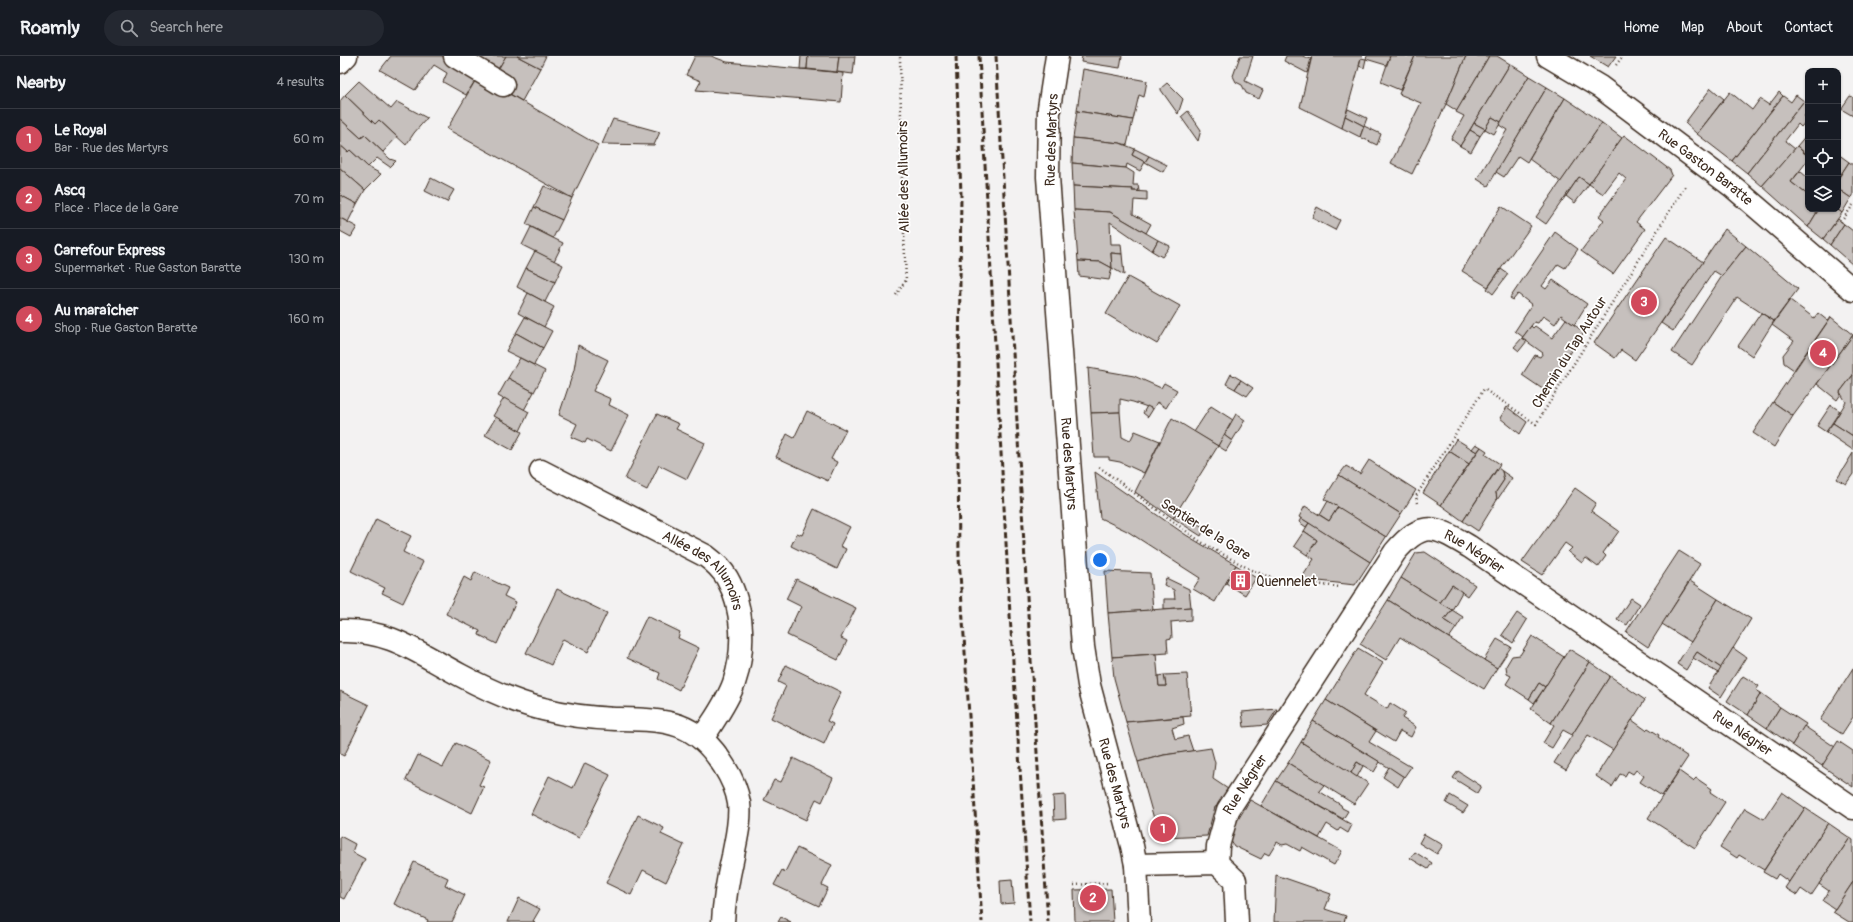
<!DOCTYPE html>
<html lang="en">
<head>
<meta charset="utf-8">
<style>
	:root { --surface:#171b24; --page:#242831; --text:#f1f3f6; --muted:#9ea1a6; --line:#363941; --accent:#d1495b }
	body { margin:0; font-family:Pangolin,sans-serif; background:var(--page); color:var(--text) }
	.controls { position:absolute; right:12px; top:12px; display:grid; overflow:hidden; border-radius:8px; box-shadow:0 1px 3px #0004 }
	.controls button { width:36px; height:36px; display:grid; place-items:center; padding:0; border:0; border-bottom:1px solid var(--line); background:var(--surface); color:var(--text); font:20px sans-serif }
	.you { position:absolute; left:760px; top:504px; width:14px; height:14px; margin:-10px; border:3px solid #fff; border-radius:50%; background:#1a73e8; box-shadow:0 0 0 6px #1a73e833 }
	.badge { display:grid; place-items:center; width:26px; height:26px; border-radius:50%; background:var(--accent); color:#fff; font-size:13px; font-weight:700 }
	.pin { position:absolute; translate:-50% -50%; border:2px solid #fff; box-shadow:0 1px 4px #0006 }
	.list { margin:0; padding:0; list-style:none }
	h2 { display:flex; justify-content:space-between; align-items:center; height:52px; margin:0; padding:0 16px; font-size:17px }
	h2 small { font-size:13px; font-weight:400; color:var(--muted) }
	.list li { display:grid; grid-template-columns:26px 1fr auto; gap:12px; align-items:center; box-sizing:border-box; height:60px; padding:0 16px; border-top:1px solid var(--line) }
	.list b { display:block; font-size:15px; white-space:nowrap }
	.list p { margin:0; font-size:13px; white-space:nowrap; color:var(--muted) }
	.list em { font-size:13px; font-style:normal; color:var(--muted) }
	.icon { flex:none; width:22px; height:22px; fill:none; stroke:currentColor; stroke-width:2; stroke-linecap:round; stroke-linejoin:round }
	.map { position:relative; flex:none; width:1513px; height:866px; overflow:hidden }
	header { display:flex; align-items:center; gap:24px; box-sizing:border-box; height:56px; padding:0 20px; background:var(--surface); border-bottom:1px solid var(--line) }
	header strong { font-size:19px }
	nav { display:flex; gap:22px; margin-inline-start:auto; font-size:14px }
	.search { width:280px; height:36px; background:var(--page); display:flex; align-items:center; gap:10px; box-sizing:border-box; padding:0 14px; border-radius:22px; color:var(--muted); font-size:15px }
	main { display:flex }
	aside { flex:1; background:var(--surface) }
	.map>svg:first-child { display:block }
	.building { fill:#c6c0bd; stroke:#3b2a1e }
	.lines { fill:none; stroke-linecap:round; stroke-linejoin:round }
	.minor-casing { stroke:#3b2a1e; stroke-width:25 }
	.path { stroke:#3b2a1e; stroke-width:2.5; stroke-dasharray:1 3; stroke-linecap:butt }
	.minor { stroke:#fff; stroke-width:22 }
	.rail { stroke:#3b2a1e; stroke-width:3; stroke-dasharray:6 3; stroke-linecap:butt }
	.labels { text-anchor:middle; stroke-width:3.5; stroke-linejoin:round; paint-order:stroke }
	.street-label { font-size:14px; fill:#3b2a1e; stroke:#fff }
	.poi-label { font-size:14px; fill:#3b2a1e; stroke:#fff; text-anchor:start }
</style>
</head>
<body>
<header>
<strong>Roamly</strong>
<div class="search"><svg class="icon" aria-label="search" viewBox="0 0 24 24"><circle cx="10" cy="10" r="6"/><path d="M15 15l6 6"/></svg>Search here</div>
<nav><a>Home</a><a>Map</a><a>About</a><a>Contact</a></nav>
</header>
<main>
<aside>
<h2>Nearby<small>4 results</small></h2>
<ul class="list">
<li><span class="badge">1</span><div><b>Le Royal</b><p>Bar · Rue des Martyrs</p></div><em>60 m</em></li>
<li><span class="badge">2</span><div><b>Ascq</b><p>Place · Place de la Gare</p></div><em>70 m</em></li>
<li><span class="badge">3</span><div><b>Carrefour Express</b><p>Supermarket · Rue Gaston Baratte</p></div><em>130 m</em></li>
<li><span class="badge">4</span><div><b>Au maraîcher</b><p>Shop · Rue Gaston Baratte</p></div><em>160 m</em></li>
</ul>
</aside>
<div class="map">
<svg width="1513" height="866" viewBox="0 0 1513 866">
	<rect width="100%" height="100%" fill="#f3f2f2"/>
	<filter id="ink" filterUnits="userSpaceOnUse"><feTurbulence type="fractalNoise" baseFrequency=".025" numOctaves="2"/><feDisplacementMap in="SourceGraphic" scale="8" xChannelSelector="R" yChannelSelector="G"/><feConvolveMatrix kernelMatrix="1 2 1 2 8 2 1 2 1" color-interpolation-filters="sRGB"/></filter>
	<g filter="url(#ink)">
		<!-- building -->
		<g class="building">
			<polygon points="51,0 103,0 138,20 126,39 103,26 107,17 94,9 75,34 40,14"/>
			<polygon points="126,0 166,0 156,17"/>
			<polygon points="166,0 177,0 200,12 182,45 170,38 175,28 156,17"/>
			<polygon points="177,0 206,0 200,12"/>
			<polygon points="355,0 371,0 387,6 503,17 501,46 356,34 361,25 346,19"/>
			<polygon points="461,0 468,0 467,13 460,13"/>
			<polygon points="468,0 499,0 497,16 467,13"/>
			<polygon points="499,0 515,0 513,18 497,16"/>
			<polygon points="742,0 782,0 780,12 741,6"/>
			<polygon points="900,0 913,0 905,25 923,34 919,43 906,37 902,29 896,26 893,20"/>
			<polygon points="946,0 962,0 971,3 967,17 944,5"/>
			<polygon points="972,0 1022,0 1002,72 960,51"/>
			<polygon points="1027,0 1050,0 1046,9 1026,3"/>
			<polygon points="1050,0 1075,0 1060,34 1041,26"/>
			<polygon points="1075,0 1126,0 1106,48 1072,118 1051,107 1081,47 1059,38"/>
			<polygon points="1126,0 1149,0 1117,55 1106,48"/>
			<polygon points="1149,0 1157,0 1170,8 1120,90 1111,83 1124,60 1116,56"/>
			<polygon points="1250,0 1276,0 1268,11"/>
			<polygon points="1021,2 1026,3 1024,12 1019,10"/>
			<polygon points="1170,8 1189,20 1161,66 1152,61 1145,73 1134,67"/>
			<polygon points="743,13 807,25 804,41 799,39 793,64 737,55"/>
			<polygon points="138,20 258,89 232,142 107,73"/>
			<polygon points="1189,20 1207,31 1148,130 1137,123 1167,74 1159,69"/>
			<polygon points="19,25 51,53 57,46 87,62 74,77 66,89 39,64 35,68 5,39"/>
			<polygon points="827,27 843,43 838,58 821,34 821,32"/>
			<polygon points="1207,31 1225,42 1187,106 1178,100 1164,121 1156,116"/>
			<polygon points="1371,32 1384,43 1357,78 1345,67"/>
			<polygon points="1390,36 1412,54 1420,43 1429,49 1439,36 1443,40 1392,105 1357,78"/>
			<polygon points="5,39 35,68 39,64 57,81 43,96 25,79 21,82 0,63 0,45"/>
			<polygon points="1456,39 1464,45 1407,117 1392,105 1443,40 1451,46"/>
			<polygon points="1510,40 1513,41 1513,60 1501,53"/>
			<polygon points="1225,42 1262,67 1221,126 1189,103"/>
			<polygon points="1464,45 1468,47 1468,56 1464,60 1468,63 1461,71 1458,68 1445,85 1455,93 1422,130 1407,117"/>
			<polygon points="1008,53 1027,62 1024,70 1005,60"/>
			<polygon points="737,55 793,64 787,89 780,87 733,82"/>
			<polygon points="848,55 861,74 858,85 841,61"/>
			<polygon points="1005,60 1024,70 1020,81 1002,72"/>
			<polygon points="1152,61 1161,66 1154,78 1145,73"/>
			<polygon points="0,63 21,82 25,79 50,103 56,105 50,111 37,102 28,111 10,94 8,96 0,89"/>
			<polygon points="273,63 320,76 314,89 262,88"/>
			<polygon points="1134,67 1145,73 1140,80 1130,74"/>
			<polygon points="1262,67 1282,82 1249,128 1239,121 1206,168 1196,161"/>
			<polygon points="1024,70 1041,78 1037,89 1020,81"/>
			<polygon points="1130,74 1140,80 1131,96 1120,90"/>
			<polygon points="1468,77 1468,92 1465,97 1457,90"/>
			<polygon points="1284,79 1330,114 1332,119 1296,166 1305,173 1273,218 1241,195 1264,164 1259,160 1286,123 1279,117 1263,138 1249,128"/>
			<polygon points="733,82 780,87 795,93 792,99 805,106 800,115 787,108 786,112 732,107"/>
			<polygon points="0,89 8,96 10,94 28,111 41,118 25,134 0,112"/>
			<polygon points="1457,90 1468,101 1468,104 1451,126 1468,139 1468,153 1479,153 1468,171 1422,130"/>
			<polygon points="795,93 809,100 805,106 792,99"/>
			<polygon points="1498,98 1509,106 1498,123"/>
			<polygon points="809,100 827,109 823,116 805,106"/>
			<polygon points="1509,106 1513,109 1513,140 1511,142 1498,133 1498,123"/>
			<polygon points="732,107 786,112 794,117 793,129 798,129 799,135 792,135 793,133 733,130"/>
			<polygon points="0,112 25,134 17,148 0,139"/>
			<polygon points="1460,115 1468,122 1468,139 1451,126"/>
			<polygon points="1239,121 1249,128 1235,147 1226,140"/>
			<polygon points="91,122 114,134 107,146 85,135"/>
			<polygon points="204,130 232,142 222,164 194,151"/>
			<polygon points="733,130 793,133 792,135 807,136 807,145 794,144 793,158 811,168 806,177 770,156 734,154"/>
			<polygon points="1498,133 1511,142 1502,157 1497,153"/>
			<polygon points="0,139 17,148 8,166 0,162"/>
			<polygon points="1161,150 1191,170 1148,231 1122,215"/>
			<polygon points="194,151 222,164 213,182 186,168"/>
			<polygon points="977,151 1000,164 995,174 972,162"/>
			<polygon points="1479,153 1497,153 1502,157 1483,183 1468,171"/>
			<polygon points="734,154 770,156 818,184 812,195 770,166 771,188 781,188 782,198 771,197 772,212 761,206 738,205"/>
			<polygon points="0,162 17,171 11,181 0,175"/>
			<polygon points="1498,163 1504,168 1490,189 1483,183"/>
			<polygon points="1504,168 1513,175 1513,209 1490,189"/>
			<polygon points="191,171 223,187 214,205 182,189"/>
			<polygon points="1385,173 1406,190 1382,220 1374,215 1333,275 1321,267"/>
			<polygon points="1215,176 1238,193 1225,212 1218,208 1202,230 1206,233 1213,224 1247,248 1234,269 1221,259 1215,268 1203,260 1198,267 1194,266 1183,281 1175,275 1192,249 1178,238 1173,244 1170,242"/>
			<polygon points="1326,181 1363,206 1295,304 1281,294 1275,302 1254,287"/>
			<polygon points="818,184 830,190 822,201 812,195"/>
			<polygon points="1406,190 1458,233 1434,265 1397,241 1352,309 1332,296 1382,220"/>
			<polygon points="195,195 223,209 215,226 186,212"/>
			<polygon points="771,197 782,198 784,219 772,212"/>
			<polygon points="738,205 761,206 772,212 769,224 739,220"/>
			<polygon points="186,212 215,226 205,246 177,231"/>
			<polygon points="1161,213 1168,218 1153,238 1147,233"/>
			<polygon points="788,221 840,250 817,288 766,258"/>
			<polygon points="188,237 214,251 204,271 178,257"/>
			<polygon points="1450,244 1474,262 1478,257 1488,265 1454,314 1444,307 1443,299 1454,285 1432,269"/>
			<polygon points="1421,257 1434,265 1412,300 1398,290"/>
			<polygon points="185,261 212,275 203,292 176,277"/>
			<polygon points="1491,261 1513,279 1453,360 1433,346"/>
			<polygon points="1226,263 1244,276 1204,334 1182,319 1195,299 1200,301 1203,297 1182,282 1191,270 1193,272 1195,270 1212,282"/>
			<polygon points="176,277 203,292 194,309 166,295"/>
			<polygon points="1513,279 1513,319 1500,336 1501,338 1497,344 1477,328"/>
			<polygon points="1182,282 1187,285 1179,295 1174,291"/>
			<polygon points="238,289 268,304 253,335 271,343 269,349 289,359 271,395 247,383 245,387 231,381 237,368 219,359 234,314"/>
			<polygon points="180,302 205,315 194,336 168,322"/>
			<polygon points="748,312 794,320 821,332 824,327 837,334 826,352 817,346 813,353 793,346 780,343 780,356 751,357"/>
			<polygon points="891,318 901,324 895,333 886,328"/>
			<polygon points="1513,319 1513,380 1493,367 1506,346 1500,336"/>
			<polygon points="168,322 194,336 184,354 158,340"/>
			<polygon points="901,324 913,332 907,340 895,333"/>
			<polygon points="164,342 189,356 180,375 153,360"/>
			<polygon points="1433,346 1453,360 1434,391 1413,377"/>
			<polygon points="1491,349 1500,355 1486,376 1477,370"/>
			<polygon points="807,350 813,353 808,361 803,357"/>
			<polygon points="871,350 893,364 878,390 854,376"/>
			<polygon points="1167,351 1187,366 1180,378 1160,362"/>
			<polygon points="467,355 506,374 491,403 497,406 488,425 436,401 447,378 454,382"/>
			<polygon points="780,356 782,381 790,385 795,375 820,385 804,417 780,406 769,404 769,401 754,401 751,357"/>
			<polygon points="317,358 339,368 336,373 365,387 347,423 319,409 307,434 285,423"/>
			<polygon points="896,358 905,364 892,385 884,379"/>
			<polygon points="156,361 182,376 172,394 145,379"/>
			<polygon points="832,362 878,390 833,462 795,436"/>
			<polygon points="1493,367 1513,380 1513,394 1486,376"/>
			<polygon points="884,379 892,385 886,395 878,390"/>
			<polygon points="1116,383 1137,396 1129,408 1109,395"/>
			<polygon points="1136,388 1141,391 1137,396 1132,393"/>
			<polygon points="1141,391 1147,395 1145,398 1160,408 1123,465 1101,449"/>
			<polygon points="1109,395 1129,408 1101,449 1083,437"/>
			<polygon points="1513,397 1513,418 1506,428 1497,423"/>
			<polygon points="1029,404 1076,434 1061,458 999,419 1006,410 1020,418"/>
			<polygon points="1158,412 1162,415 1164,424 1156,436 1157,444 1138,475 1123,465"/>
			<polygon points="1162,415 1172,422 1157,444 1156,436 1164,424"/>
			<polygon points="755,416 846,479 896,509 875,546 853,533 860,522 787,475 760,462"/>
			<polygon points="999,419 1061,458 1046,481 984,443"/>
			<polygon points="1235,432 1256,447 1251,455 1279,475 1263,497 1266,500 1258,511 1246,502 1242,507 1228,496 1232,492 1225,487 1202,519 1182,506"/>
			<polygon points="988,445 998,451 989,465 980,459"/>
			<polygon points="965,450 989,465 998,451 1046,481 1030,506 959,461"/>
			<polygon points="474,453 510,471 500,490 506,493 497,513 451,490 457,477 462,479"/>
			<polygon points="838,456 865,472 861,480 833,462"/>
			<polygon points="961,462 969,467 966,471 959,466"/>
			<polygon points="36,463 71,480 63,496 83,506 63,547 42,537 45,532 11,515"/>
			<polygon points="969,467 1030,506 1015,529 961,523 974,503 967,499 977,484 964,475"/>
			<polygon points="964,475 977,484 967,499 954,490"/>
			<polygon points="1339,495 1360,508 1308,591 1286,576"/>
			<polygon points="1085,496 1135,529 1127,540 1112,529 1100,547 1061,522 1076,497"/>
			<polygon points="896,509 916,522 905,539 886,527"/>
			<polygon points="765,515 810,517 813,554 768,557"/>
			<polygon points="135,516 168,532 164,540 176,546 157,588 139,579 140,575 106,558 124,521 131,525"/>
			<polygon points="826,522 849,533 851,551 824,553 824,543 835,543 834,534 824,529"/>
			<polygon points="1061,522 1112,554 1104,564 1116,572 1109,582 1048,544"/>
			<polygon points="456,523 516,552 501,582 507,585 498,604 447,579 458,555 459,556 462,551 446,543"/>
			<polygon points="1350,525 1378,543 1351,586 1322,568"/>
			<polygon points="1112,529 1122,536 1112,554 1100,547"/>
			<polygon points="217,533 267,557 248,596 223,583 211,609 186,597"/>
			<polygon points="1291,542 1300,548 1287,569 1277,563"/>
			<polygon points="1378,543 1411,563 1381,612 1357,596 1346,614 1337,608"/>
			<polygon points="1048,544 1157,612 1144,633 1060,581 1046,604 1020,588"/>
			<polygon points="851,551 851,564 831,566 832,582 827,583 828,597 772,601 768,557"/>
			<polygon points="1112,554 1123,561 1116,572 1104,564"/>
			<polygon points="1177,557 1187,564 1173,587 1162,579"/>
			<polygon points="307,560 340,576 338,582 359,592 339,634 318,623 320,617 287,602"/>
			<polygon points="1192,580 1224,601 1205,631 1199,627 1189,643 1166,628 1171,620 1167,618 1166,610 1172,600 1180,599"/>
			<polygon points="1157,583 1171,591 1157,612 1144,604"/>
			<polygon points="1018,592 1043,607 1024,639 1047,653 1050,647 1066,657 1062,662 1076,671 1071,681 1060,675 1054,686 986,644"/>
			<polygon points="1393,592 1406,601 1381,641 1368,632"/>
			<polygon points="1229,593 1250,606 1211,667 1191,653"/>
			<polygon points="1357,596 1381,612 1378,617 1353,602"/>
			<polygon points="816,598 819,630 826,630 824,619 847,618 851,660 786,666 774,622 772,601"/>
			<polygon points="1250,606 1270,620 1232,679 1223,674 1212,692 1203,687 1214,669 1211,667"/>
			<polygon points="446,609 501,636 487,665 493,668 484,688 431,662 446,630 438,626"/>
			<polygon points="1513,612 1513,661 1502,678 1480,664"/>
			<polygon points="824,619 826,630 819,630 818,620"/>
			<polygon points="1270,620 1305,644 1273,694 1248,679 1226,714 1214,707"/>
			<polygon points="1403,620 1419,630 1416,634 1421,637 1408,659 1387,645"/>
			<polygon points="1199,627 1205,631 1194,647 1189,643"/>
			<polygon points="0,635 29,649 4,700 0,698"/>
			<polygon points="1421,637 1440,651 1427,672 1408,659"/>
			<polygon points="986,644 1036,675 1029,686 1071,711 1064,721 973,665"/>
			<polygon points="1440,651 1466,668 1452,689 1427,672"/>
			<polygon points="937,653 927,669 904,671 902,656"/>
			<polygon points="843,661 844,668 832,672 835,683 848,680 853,695 824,699 798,706 786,666"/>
			<polygon points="1292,664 1306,674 1308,672 1319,679 1318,681 1348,701 1322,740 1300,726 1304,720 1296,714 1293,718 1288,715 1285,720 1280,718 1272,731 1256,720"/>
			<polygon points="973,665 1040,706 1034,716 1017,706 1011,717 961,686"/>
			<polygon points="1464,670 1495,691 1482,710 1452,689"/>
			<polygon points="1498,685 1513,695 1513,731 1482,710"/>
			<polygon points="961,686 1028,727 1014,748 948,707"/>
			<polygon points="116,687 151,704 139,729 144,731 132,757 66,724 78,699 103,711"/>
			<polygon points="871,692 875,707 873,723 888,733 878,750 875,751 867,780 824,782 818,777 798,706 824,699"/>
			<polygon points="453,702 493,722 482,746 476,743 466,764 424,744 434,724 441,726"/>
			<polygon points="1017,706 1023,710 1017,721 1011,717"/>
			<polygon points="245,707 270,719 239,782 191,758 209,720 233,732"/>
			<polygon points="948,707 984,729 979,735 1001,749 1002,752 1008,755 1003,763 936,725"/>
			<polygon points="1049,711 1064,721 1058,731 1043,721"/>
			<polygon points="1118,715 1141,730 1137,737 1113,722"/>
			<polygon points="1339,715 1353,725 1356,722 1372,733 1370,736 1385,746 1355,792 1308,762"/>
			<polygon points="936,725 1012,769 1008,777 1000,772 998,775 987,768 979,782 921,750"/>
			<polygon points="1442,736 1465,752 1424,814 1399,799 1397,802 1380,791 1405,752 1424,763"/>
			<polygon points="725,739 726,763 714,764 713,740"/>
			<polygon points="1110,739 1128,750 1123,757 1106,747"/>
			<polygon points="910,744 1002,795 994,809 962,791 960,795 947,788 942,789 937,786 929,799 925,797 921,803 894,790 888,780"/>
			<polygon points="1465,752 1488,767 1449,826 1438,818 1435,823 1423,816"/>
			<polygon points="298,759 324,772 321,778 344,789 326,826 303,814 291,839 266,827"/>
			<polygon points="1488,767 1510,782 1471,840 1461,833 1457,839 1445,832"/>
			<polygon points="1084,778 1103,789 1097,798 1079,787"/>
			<polygon points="0,780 15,788 12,796 25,803 4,843 0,841"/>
			<polygon points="1510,782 1513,784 1513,826 1495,853 1483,845 1489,835 1479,828"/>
			<polygon points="457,792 492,809 482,829 488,832 479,850 434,829 442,814 445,816"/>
			<polygon points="1075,796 1092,807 1088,813 1070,802"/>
			<polygon points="74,806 108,822 105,829 125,839 112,866 87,866 88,864 54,848"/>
			<polygon points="936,819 991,838 985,853 1006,860 1004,866 934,866"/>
			<polygon points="672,824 674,847 661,848 660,825"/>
			<polygon points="1513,826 1513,866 1509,866 1493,856"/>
			<polygon points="771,833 773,866 735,866 734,834"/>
			<polygon points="179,842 200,853 193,865 195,866 168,866"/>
			<polygon points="441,861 451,866 438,866"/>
		</g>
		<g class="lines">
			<defs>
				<g id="minor">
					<polyline points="115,0 163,29"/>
					<path id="s1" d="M 717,0 L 709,52 L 708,121 L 743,591 L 749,629 L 792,790 L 796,809 L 799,866"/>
					<path id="s2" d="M 1208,0 L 1260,31 L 1392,130 L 1513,234"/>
					<polyline points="0,6 6,0"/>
					<path id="s3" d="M 201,415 L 366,500 C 374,506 382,513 387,522 C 404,552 405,595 394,627 C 387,647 373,665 362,683"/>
					<path d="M 0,575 C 49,573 78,597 120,619 C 146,633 174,646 203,653 C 226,659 251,662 275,663 C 325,664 355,663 384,710 C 391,721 397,734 399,747 C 401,765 396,783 393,800 C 388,822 384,844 383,866"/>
					<path id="s4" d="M 877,807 L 878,790 L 888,754 L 1055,496 C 1084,462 1096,471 1130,491 L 1513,752"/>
					<polyline points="796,809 877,807 895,824 897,866"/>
				</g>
			</defs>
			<!-- minor casing -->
			<use href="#minor" class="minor-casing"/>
			<!-- path -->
			<g class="path">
				<polyline points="1276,9 1283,0"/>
				<polyline points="1501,166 1513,149"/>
				<polyline points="556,239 566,224 562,131 560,0"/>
				<polyline points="759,411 861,486 911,514 936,523 1000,531"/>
				<polyline points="1077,447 1076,440 1144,333 1196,368 1346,129"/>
				<polyline points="734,829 769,827"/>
			</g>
			<!-- minor -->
			<use href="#minor" class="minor"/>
			<!-- rail -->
			<g class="rail">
				<polyline points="616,0 621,139 618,396 619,501 642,866"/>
				<polyline points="639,0 670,559 690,866"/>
				<polyline points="656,0 688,558 708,866"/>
			</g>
		</g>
	</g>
	<!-- icons -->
	<defs>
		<symbol id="building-square" viewBox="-11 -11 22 22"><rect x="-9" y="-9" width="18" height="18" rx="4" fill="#d1495b" stroke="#fff"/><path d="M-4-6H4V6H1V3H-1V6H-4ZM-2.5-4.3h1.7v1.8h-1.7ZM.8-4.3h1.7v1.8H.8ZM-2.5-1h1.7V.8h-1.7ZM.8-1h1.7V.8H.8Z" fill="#fff"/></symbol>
	</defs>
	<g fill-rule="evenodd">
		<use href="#building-square" x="888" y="512" width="25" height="25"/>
	</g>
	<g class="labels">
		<!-- street labels -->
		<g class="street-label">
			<text transform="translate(711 84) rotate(-88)" y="5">Rue des Martyrs</text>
			<text dy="5" stroke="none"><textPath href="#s2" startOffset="193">Rue Gaston Baratte</textPath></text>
			<text transform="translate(563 121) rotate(-91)" y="5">Allée des Allumoirs</text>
			<text transform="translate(1229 296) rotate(-58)" y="5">Chemin du Tap Autour</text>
			<text dy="5" stroke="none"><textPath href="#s1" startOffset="409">Rue des Martyrs</textPath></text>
			<text transform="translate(866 473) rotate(32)" y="5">Sentier de la Gare</text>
			<text dy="5" stroke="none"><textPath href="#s4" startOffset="455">Rue Négrier</textPath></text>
			<text dy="5" stroke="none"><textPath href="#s3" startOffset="194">Allée des Allumoirs</textPath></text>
			<text dy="5" stroke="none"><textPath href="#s4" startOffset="779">Rue Négrier</textPath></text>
			<text dy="5" stroke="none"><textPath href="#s1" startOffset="733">Rue des Martyrs</textPath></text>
			<text dy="5" stroke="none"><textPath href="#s4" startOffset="85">Rue Négrier</textPath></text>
		</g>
		<!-- poi labels -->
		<g class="poi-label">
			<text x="916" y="530">Quennelet</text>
		</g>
	</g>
</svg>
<div class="controls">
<button>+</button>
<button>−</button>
<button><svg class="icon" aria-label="locate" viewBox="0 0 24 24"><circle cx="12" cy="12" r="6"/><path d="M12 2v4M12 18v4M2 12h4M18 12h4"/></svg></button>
<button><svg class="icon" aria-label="layers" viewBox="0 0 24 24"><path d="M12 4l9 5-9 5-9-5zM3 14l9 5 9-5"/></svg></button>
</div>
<div class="you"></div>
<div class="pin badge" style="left:823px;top:773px">1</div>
<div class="pin badge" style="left:753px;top:842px">2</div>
<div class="pin badge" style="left:1304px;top:246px">3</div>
<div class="pin badge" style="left:1483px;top:297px">4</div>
</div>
</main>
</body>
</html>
